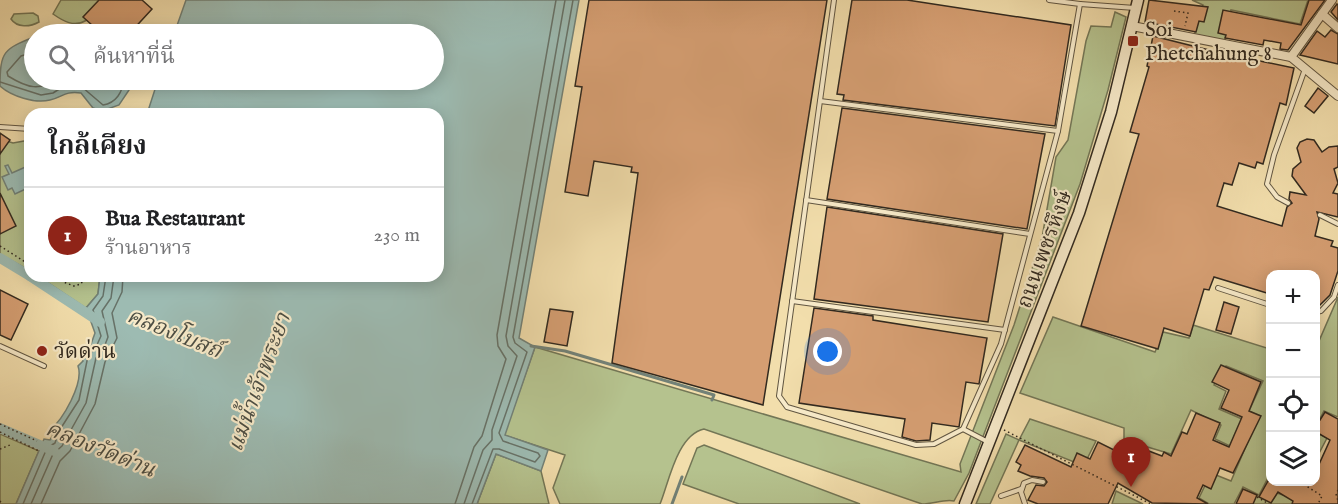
<!DOCTYPE html>
<html lang="th">
<head>
<meta charset="utf-8">
<style>
	:root { --surface:#fff; --page:#f2f2f2; --text:#202124; --muted:#757577; --line:#e0e0e0; --accent:#8f2418 }
	body { margin:0; font-family:"IM FELL English","Noto Serif Thai",serif; background:var(--page); color:var(--text) }
	.controls { position:absolute; right:18px; bottom:18px; display:grid; overflow:hidden; border-radius:12px; box-shadow:0 3px 15px #0003 }
	.controls button { width:54px; height:54px; display:grid; place-items:center; padding:0; border:0; border-bottom:2px solid var(--line); background:var(--surface); color:var(--text); font:30px sans-serif }
	.you { position:absolute; left:828px; top:352px; width:21px; height:21px; margin:-15px; border:4px solid #fff; border-radius:50%; background:#1a73e8; box-shadow:0 0 0 9px #1a73e833 }
	.badge { display:grid; place-items:center; width:39px; height:39px; border-radius:50%; background:var(--accent); color:#fff; font-size:20px; font-weight:700 }
	.pin { position:absolute; translate:-50% -50px; filter:drop-shadow(0 2px 3px #0008) }
	.pin::after { content:''; position:absolute; top:32px; width:21px; height:18px; background:inherit; clip-path:polygon(0 0,100% 0,50% 100%) }
	.list { margin:0; padding:0; list-style:none }
	h2 { display:flex; justify-content:space-between; align-items:center; height:78px; margin:0; padding:0 24px; font-size:26px }
	h2 small { font-size:20px; font-weight:400; color:var(--muted) }
	.list li { display:grid; grid-template-columns:39px 1fr auto; gap:18px; align-items:center; box-sizing:border-box; height:96px; padding:0 24px; border-top:2px solid var(--line) }
	.list b { display:block; font-size:22px; white-space:nowrap }
	.list p { margin:0; font-size:20px; white-space:nowrap; color:var(--muted) }
	.list em { font-size:20px; font-style:normal; color:var(--muted) }
	.icon { flex:none; width:33px; height:33px; fill:none; stroke:currentColor; stroke-width:2; stroke-linecap:round; stroke-linejoin:round }
	.map { position:relative; flex:none; width:1338px; height:504px; overflow:hidden }
	.search { position:absolute; background:var(--surface); box-shadow:0 3px 15px #0003; left:24px; top:24px; width:420px; height:66px; display:flex; align-items:center; gap:15px; box-sizing:border-box; padding:0 21px; border-radius:33px; color:var(--muted); font-size:22px }
	.panel { position:absolute; background:var(--surface); box-shadow:0 3px 15px #0003; left:24px; top:108px; width:420px; height:174px; border-radius:18px }
	.map>svg:first-child { display:block }
	.green { fill:#b5c28e; stroke:#737656; stroke-width:1.5 }
	.water { fill:#9dbbb2; stroke:#728177; stroke-width:1.5 }
	.lines { fill:none; stroke-linecap:round; stroke-linejoin:round }
	.shore { stroke:#677268; stroke-width:1.5 }
	.stream { stroke:#728177; stroke-width:3 }
	.canal { stroke:#9dbbb2; stroke-width:10 }
	.building { fill:#d59e72; stroke:#31291f; stroke-width:1.5 }
	.service-casing { stroke:#615642; stroke-width:6 }
	.minor-casing { stroke:#615642; stroke-width:10 }
	.secondary-casing { stroke:#31291f; stroke-width:13 }
	.path { stroke:#31291f; stroke-width:1.5; stroke-dasharray:1.5 3; stroke-linecap:butt }
	.service { stroke:#f7eac9; stroke-width:4 }
	.minor { stroke:#f7eac9; stroke-width:8 }
	.secondary { stroke:#f7eac9; stroke-width:10 }
	.poi-dot { fill:#8f2418; stroke:#f7eac9; stroke-width:2 }
	.labels { text-anchor:middle; stroke-width:4.5; stroke-linejoin:round; paint-order:stroke }
	.poi-label { font-size:21px; fill:#31291f; stroke:#f7eac9; text-anchor:start }
	.street-label { font-size:21px; fill:#31291f; stroke:#f7eac9 }
	.water-label { font-size:22px; font-style:italic; fill:#4c4e44; stroke:#f7eac9 }
</style>
</head>
<body>
<div class="map">
<svg width="1338" height="504" viewBox="0 0 1338 504">
	<rect width="100%" height="100%" fill="#f2deac"/>
	<filter id="stains"><feTurbulence type="fractalNoise" baseFrequency=".00333" numOctaves="4"/><feColorMatrix values="0 0 0 0 .2 0 0 0 0 .09 0 0 0 0 .02 0 0 0 .5 -.17"/></filter>
	<radialGradient id="worn" r=".72"><stop offset=".6" stop-color="#630" stop-opacity="0"/><stop offset="1" stop-color="#630" stop-opacity=".3"/></radialGradient>
	<!-- green -->
	<g class="green">
		<path d="M 61,0 L 98,0 L 100,2 L 84,17 L 87,20 C 74,28 63,21 53,14 Z"/>
		<polygon points="1192,0 1308,0 1300,24 1231,10 1225,41 1194,36 1203,5"/>
		<path d="M 1115,12 L 1126,17 L 1108,90 L 1080,184 L 969,473 L 954,501 C 944,499 933,504 922,504 L 704,429 C 677,435 669,482 660,504 L 560,504 L 553,488 L 565,455 L 504,435 L 535,347 L 961,472 L 960,464 L 1014,325 L 1042,238 L 1056,157 L 1068,140 L 1086,41 L 1091,26 L 1111,27 Z"/>
		<path d="M 33,13 L 38,16 L 39,22 C 30,27 17,28 11,19 L 14,14 Z"/>
		<polygon points="0,139 13,143 30,140 30,271 0,254"/>
		<polygon points="38,276 100,276 98,294 86,308"/>
		<polygon points="1338,297 1338,417 1324,411 1316,426 1316,348"/>
		<polygon points="1053,317 1155,352 1163,332 1189,338 1193,325 1270,349 1270,474 1259,495 1243,487 1234,504 1209,504 1199,498 1211,473 1231,481 1259,416 1249,411 1263,381 1226,366 1214,385 1226,391 1219,409 1242,419 1230,446 1215,439 1221,425 1191,410 1171,454 1124,440 1124,428 1020,393"/>
		<polygon points="1030,419 1096,441 1087,459 1074,462 1019,440 990,504 976,504 1006,434 1019,440"/>
		<polygon points="1316,432 1327,438 1316,459"/>
		<polygon points="0,434 39,451 16,504 0,504"/>
		<polygon points="704,445 860,504 739,504 683,484 697,448"/>
		<polygon points="496,454 541,471 549,504 477,504"/>
		<polygon points="1116,491 1143,504 1112,504"/>
		<polygon points="1274,492 1298,500 1296,504 1252,504 1255,495 1270,500"/>
	</g>
	<!-- water -->
	<g class="water">
		<path d="M 186,0 L 579,0 L 519,338 L 535,347 L 505,435 L 548,450 L 541,471 L 496,454 L 477,504 L 16,504 L 44,439 L 50,440 L 53,435 L 49,431 C 63,420 84,383 78,366 L 83,361 L 81,356 L 87,345 L 91,344 L 95,333 L 86,308 L 98,294 L 100,276 L 438,276 L 438,114 L 147,114 L 158,80 L 434,80 L 434,34 L 174,34 Z"/>
		<path d="M 34,37 L 34,80 L 128,80 L 129,90 L 119,105 L 102,111 L 93,108 L 81,93 C 63,91 64,97 50,100 C 35,104 11,96 0,86 C 0,51 4,49 34,37 Z"/>
		<polygon points="8,165 12,173 30,165 30,187 15,194 12,188 8,190 2,177 9,174 5,166"/>
	</g>
	<g class="lines">
		<!-- shore -->
		<g class="shore">
			<path d="M 34,52 L 21,56 L 7,72 L 8,76 C 29,89 38,90 60,80"/>
			<path d="M 0,82 L 41,95 L 53,93 L 64,86 L 82,87 L 103,105 C 116,103 123,92 123,80"/>
			<polyline points="23,504 47,448 55,443 59,431 79,400 88,356 96,347 101,336 93,310 103,296 106,276"/>
			<polyline points="31,504 53,454 62,446 86,403 96,358 103,350 108,337 102,311 111,298 114,276"/>
			<polyline points="41,504 60,461 70,451 95,404 105,362 117,338 112,313 122,292 123,276"/>
			<polyline points="455,504 474,447 482,436 506,359 498,346 497,335 556,0"/>
			<polyline points="464,504 483,450 492,440 492,430 517,356 508,346 506,336 565,0"/>
			<polyline points="472,504 493,449 499,449 535,462 540,456 538,453 503,441 499,433 527,352 515,343 513,337 573,0"/>
		</g>
		<!-- stream -->
		<g class="stream">
			<polyline points="531,346 565,351 714,395 712,400"/>
			<polyline points="672,504 682,477"/>
		</g>
		<!-- canal -->
		<g class="canal">
			<polyline points="0,258 30,276"/>
			<polyline points="30,276 100,322"/>
			<polyline points="0,428 54,451"/>
		</g>
	</g>
	<!-- building -->
	<g class="building">
		<polygon points="99,0 142,0 152,9 129,34 102,34 83,17"/>
		<polygon points="589,0 827,0 763,405 612,363 638,173 631,172 632,167 594,161 588,196 565,192 582,87 575,86"/>
		<polygon points="852,0 907,0 1071,25 1055,126 843,100 844,95 837,94"/>
		<polygon points="1149,0 1208,7 1204,22 1199,21 1196,32 1145,22"/>
		<polygon points="1309,0 1325,0 1288,50 1280,49 1281,43 1264,40 1263,45 1225,38 1226,35 1218,33 1223,10 1301,25"/>
		<polygon points="1337,4 1338,5 1338,20 1331,12"/>
		<polygon points="1331,30 1338,34 1338,64 1300,55 1317,31 1325,37"/>
		<polygon points="1153,36 1221,53 1222,50 1246,54 1245,58 1294,68 1286,105 1280,103 1263,164 1257,162 1255,168 1239,163 1232,185 1224,183 1217,206 1282,226 1287,207 1292,203 1289,199 1290,192 1306,195 1292,176 1293,169 1301,162 1297,148 1300,142 1307,139 1314,140 1322,152 1329,147 1338,146 1338,167 1334,169 1338,183 1333,193 1338,194 1338,217 1317,212 1319,219 1315,236 1333,241 1331,246 1338,248 1338,271 1330,295 1320,305 1316,304 1316,274 1270,274 1270,294 1214,277 1209,290 1204,289 1190,336 1164,328 1158,349 1081,326 1139,134 1130,132 1149,67 1147,66"/>
		<polygon points="1318,88 1328,96 1314,113 1305,106"/>
		<polygon points="842,108 1045,134 1027,229 827,199"/>
		<polygon points="0,133 10,140 0,154"/>
		<polygon points="0,193 16,226 0,234"/>
		<polygon points="827,207 1003,234 988,322 814,299"/>
		<polygon points="0,290 28,304 11,340 0,335"/>
		<polygon points="1224,302 1239,307 1231,334 1216,330"/>
		<polygon points="814,308 873,316 873,320 987,338 979,384 966,382 959,427 932,423 930,440 916,441 902,437 905,419 799,403"/>
		<polygon points="550,309 573,312 567,346 544,342"/>
		<polygon points="1221,365 1261,382 1249,411 1261,416 1233,473 1220,468 1211,489 1203,485 1197,498 1208,504 1152,503 1118,483 1108,504 1038,504 1028,500 1036,485 1044,486 1047,482 1044,478 1030,476 1018,471 1021,465 1016,462 1025,445 1071,467 1077,453 1090,459 1098,442 1120,453 1125,442 1162,456 1164,452 1171,456 1182,432 1187,434 1196,413 1220,423 1213,440 1229,447 1242,417 1221,408 1229,390 1212,382"/>
		<polygon points="1325,412 1338,419 1338,504 1292,504 1293,501 1278,492 1271,503 1259,497 1268,481 1297,482 1304,485 1305,482 1316,482 1316,471 1330,440 1316,432 1316,418 1320,420"/>
		<polygon points="1243,489 1257,495 1253,504 1236,504"/>
	</g>
	<g class="lines">
		<defs>
			<g id="service">
				<polyline points="834,0 779,396 787,407 916,445 934,444 963,429 1001,344 1058,131 1080,4 1049,0"/>
				<polyline points="1080,4 1135,8"/>
				<polyline points="820,101 1058,131"/>
				<polyline points="0,127 30,129"/>
				<polyline points="806,200 1030,234"/>
				<polyline points="1288,203 1277,197 1267,184 1274,155 1305,69"/>
				<polyline points="1320,215 1338,224"/>
				<polyline points="1218,288 1270,305"/>
				<polyline points="792,301 1005,330"/>
				<polyline points="1316,312 1321,311 1334,297 1338,285"/>
				<polyline points="0,346 44,366"/>
				<polyline points="963,429 988,442"/>
				<polyline points="1001,496 1021,489"/>
				<polyline points="1025,504 1021,492 1024,483 1032,480 1043,482"/>
			</g>
			<g id="minor">
				<polyline points="1322,14 1338,28"/>
				<polyline points="1132,26 1291,57 1338,96"/>
				<polyline points="1291,57 1332,0"/>
			</g>
			<polyline id="secondary" points="965,504 1079,213 1111,112 1138,0"/>
		</defs>
		<!-- service casing -->
		<use href="#service" class="service-casing"/>
		<!-- minor casing -->
		<use href="#minor" class="minor-casing"/>
		<!-- secondary casing -->
		<use href="#secondary" class="secondary-casing"/>
		<!-- path -->
		<g class="path">
			<polyline points="1174,11 1188,13 1185,26"/>
			<polyline points="0,246 30,265"/>
			<polyline points="48,276 74,286 81,284 85,276"/>
			<polyline points="0,424 37,441"/>
			<polyline points="1004,430 1151,504"/>
			<polyline points="0,432 39,451"/>
			<polyline points="0,449 10,445"/>
			<polyline points="1300,482 1322,496 1318,504"/>
			<polyline points="1338,490 1336,494 1338,501"/>
			<polyline points="1257,497 1269,504"/>
			<polyline points="0,501 2,504"/>
		</g>
		<!-- service -->
		<use href="#service" class="service"/>
		<!-- minor -->
		<use href="#minor" class="minor"/>
		<!-- secondary -->
		<use href="#secondary" class="secondary"/>
	</g>
	<!-- markers -->
	<g class="poi-dot">
		<rect x="1127" y="35" width="12" height="12" rx="3"/>
		<circle cx="42" cy="351" r="6"/>
	</g>
	<g class="labels">
		<!-- poi labels -->
		<g class="poi-label">
			<text x="1145" y="36">Soi<tspan x="1145" dy="24">Phetchahung 8</tspan></text>
			<text x="54" y="358">วัดด่าน</text>
		</g>
		<!-- street labels -->
		<g class="street-label">
			<text transform="translate(1044 249) rotate(-70)" y="7">ถนนเพชรหึงษ์</text>
		</g>
		<!-- water labels -->
		<g class="water-label">
			<text transform="translate(175 332) rotate(22)" y="8">คลองโบสถ์</text>
			<text transform="translate(258 382) rotate(-70)" y="8">แม่น้ำเจ้าพระยา</text>
			<text transform="translate(101 448) rotate(22)" y="8">คลองวัดด่าน</text>
		</g>
	</g>
	<rect width="100%" height="100%" filter="url(#stains)"/>
	<rect width="100%" height="100%" fill="url(#worn)"/>
</svg>
<div class="controls">
<button>+</button>
<button>−</button>
<button><svg class="icon" aria-label="locate" viewBox="0 0 24 24"><circle cx="12" cy="12" r="6"/><path d="M12 2v4M12 18v4M2 12h4M18 12h4"/></svg></button>
<button><svg class="icon" aria-label="layers" viewBox="0 0 24 24"><path d="M12 4l9 5-9 5-9-5zM3 14l9 5 9-5"/></svg></button>
</div>
<div class="you"></div>
<div class="pin badge" style="left:1131px;top:487px">1</div>
<div class="search"><svg class="icon" aria-label="search" viewBox="0 0 24 24"><circle cx="10" cy="10" r="6"/><path d="M15 15l6 6"/></svg>ค้นหาที่นี่</div>
<section class="panel">
<h2>ใกล้เคียง<small></small></h2>
<ul class="list">
<li><span class="badge">1</span><div><b>Bua Restaurant</b><p>ร้านอาหาร</p></div><em>230 m</em></li>
</ul>
</section>
</div>
</body>
</html>
